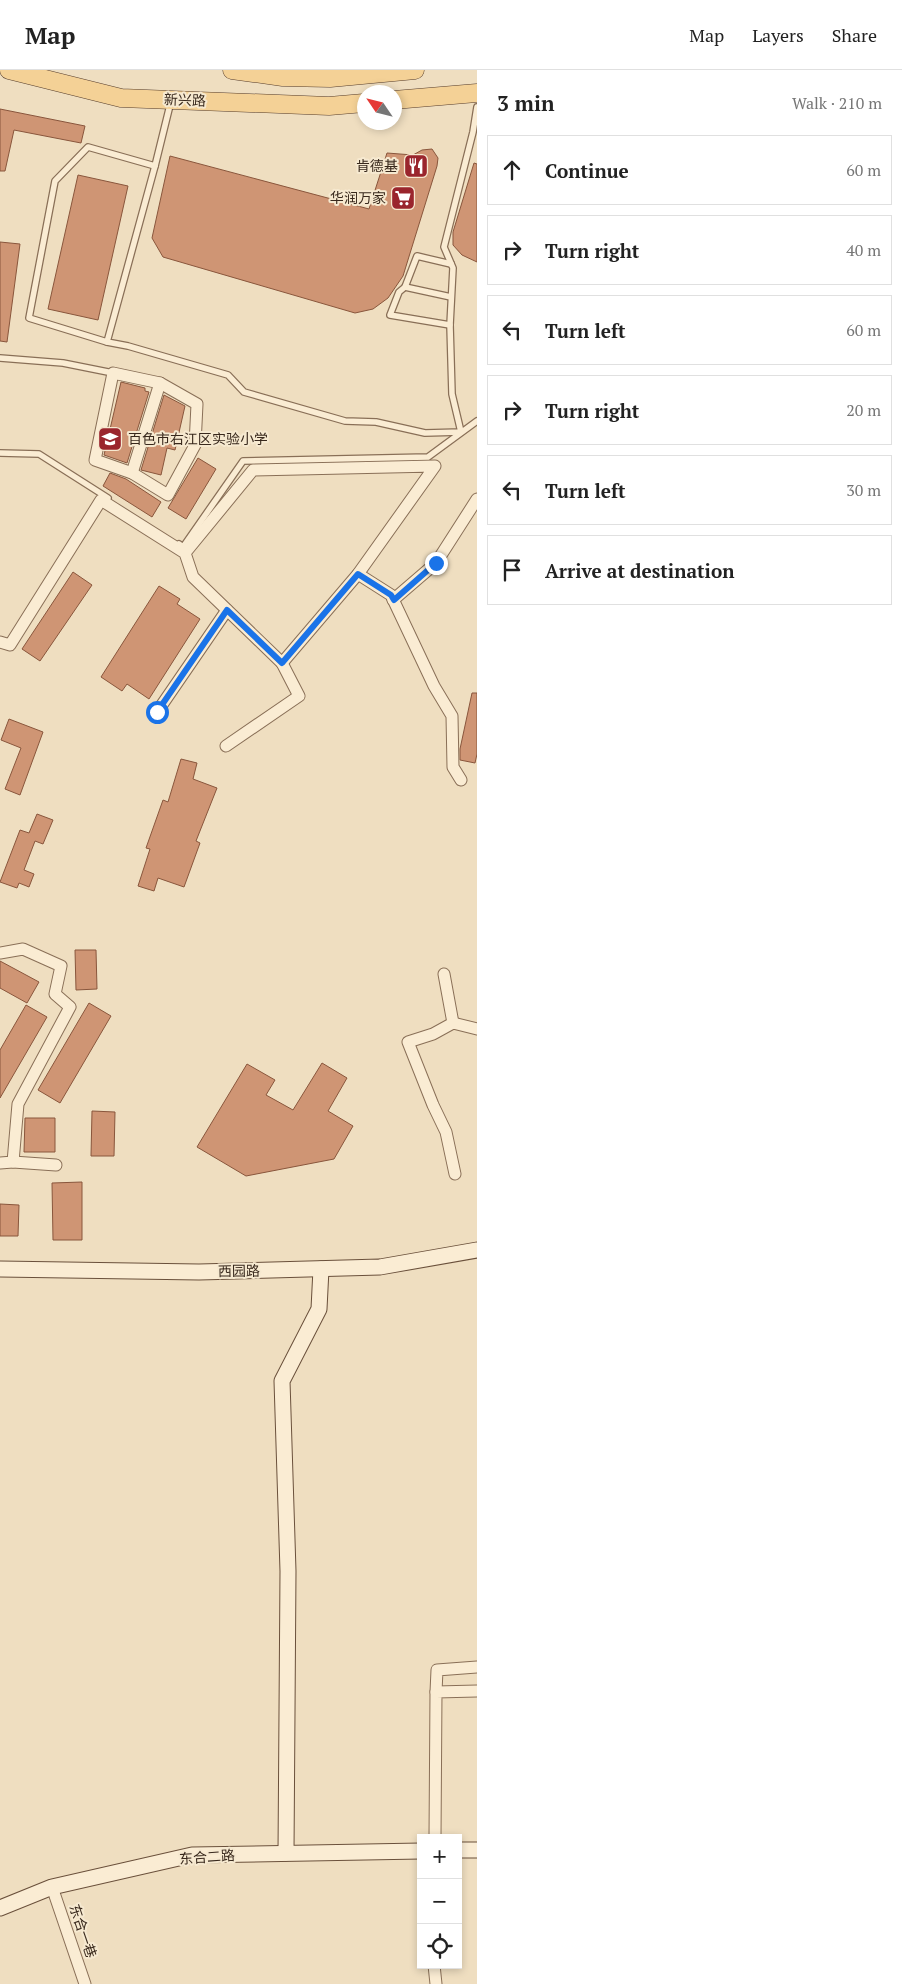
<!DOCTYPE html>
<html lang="en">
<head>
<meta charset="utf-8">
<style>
	:root { --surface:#fff; --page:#f6f6f6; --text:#222; --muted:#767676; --line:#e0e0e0 }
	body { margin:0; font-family:"PT Serif","Noto Sans SC",serif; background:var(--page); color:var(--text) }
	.controls { position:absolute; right:15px; bottom:15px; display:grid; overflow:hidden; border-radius:0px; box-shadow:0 2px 8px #0003 }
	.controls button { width:45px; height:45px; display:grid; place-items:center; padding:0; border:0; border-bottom:1px solid var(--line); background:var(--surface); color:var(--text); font:25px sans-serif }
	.compass { position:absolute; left:357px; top:15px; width:45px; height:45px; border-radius:50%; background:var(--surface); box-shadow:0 2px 8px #0003; rotate:305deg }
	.stop { position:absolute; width:15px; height:15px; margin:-11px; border:4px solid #1a73e8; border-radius:50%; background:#fff }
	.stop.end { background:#1a73e8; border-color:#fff; box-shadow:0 1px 5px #0008 }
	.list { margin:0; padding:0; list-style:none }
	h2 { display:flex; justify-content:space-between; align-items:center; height:65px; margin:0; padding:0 20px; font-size:21px }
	h2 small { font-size:16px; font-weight:400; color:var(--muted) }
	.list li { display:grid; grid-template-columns:32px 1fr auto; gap:15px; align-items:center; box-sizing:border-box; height:70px; margin:0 10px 10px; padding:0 10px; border:1px solid var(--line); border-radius:0px }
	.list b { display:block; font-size:19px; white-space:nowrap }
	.list em { font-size:16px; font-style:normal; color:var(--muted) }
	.icon { flex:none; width:28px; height:28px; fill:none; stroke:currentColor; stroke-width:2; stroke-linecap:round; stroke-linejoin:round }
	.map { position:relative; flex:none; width:477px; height:1914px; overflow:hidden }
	header { display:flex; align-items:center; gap:30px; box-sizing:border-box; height:70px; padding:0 25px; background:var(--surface); border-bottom:1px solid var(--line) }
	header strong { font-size:24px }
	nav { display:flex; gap:28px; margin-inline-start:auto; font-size:18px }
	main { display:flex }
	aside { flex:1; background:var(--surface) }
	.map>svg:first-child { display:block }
	.building { fill:#cf9574; stroke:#89563c }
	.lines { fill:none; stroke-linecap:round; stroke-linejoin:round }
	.lane-casing { stroke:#896f57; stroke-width:8 }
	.street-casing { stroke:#896f57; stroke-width:13 }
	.secondary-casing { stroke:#6a503b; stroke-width:17 }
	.primary-casing { stroke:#563d2c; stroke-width:19 }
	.lane { stroke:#faecd3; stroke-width:5.5 }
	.street { stroke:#faecd3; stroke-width:11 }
	.secondary { stroke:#faecd3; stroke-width:15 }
	.primary { stroke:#f4d196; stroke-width:18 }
	.route { stroke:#1a73e8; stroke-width:6 }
	.labels { text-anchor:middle; stroke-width:4; stroke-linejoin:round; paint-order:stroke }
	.street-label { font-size:14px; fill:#38281c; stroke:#f6e9d0 }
	.poi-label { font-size:14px; fill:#38281c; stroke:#f6e9d0; text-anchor:end }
</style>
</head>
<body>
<header>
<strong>Map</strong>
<nav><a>Map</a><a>Layers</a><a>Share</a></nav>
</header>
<main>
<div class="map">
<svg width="477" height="1914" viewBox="0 0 477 1914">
	<rect width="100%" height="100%" fill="#efdec0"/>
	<!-- building -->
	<g class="building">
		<polygon points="0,39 85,56 81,73 14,60 5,101 0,101"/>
		<polygon points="432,79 438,88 437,96 403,206 388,228 373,239 355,243 163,187 152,168 170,86 369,139 387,83 413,85 422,80"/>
		<polygon points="474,93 477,94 477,192 462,185 453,175 453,162"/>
		<polygon points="78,105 128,116 98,250 48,239"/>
		<polygon points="0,172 20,174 7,272 0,271"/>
		<polygon points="121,312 145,318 145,321 149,322 127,393 104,385"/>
		<polygon points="164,325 185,336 175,380 167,378 161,405 141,400"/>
		<polygon points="198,388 216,399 186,449 168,438"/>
		<polygon points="110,403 126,409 161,432 152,447 103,416"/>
		<polygon points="73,502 92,515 40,591 22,579"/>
		<polygon points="159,516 180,529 177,534 200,549 149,629 127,614 122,621 101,607"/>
		<polygon points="472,623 477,623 477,684 475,693 460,690 460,679"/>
		<polygon points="9,649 43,662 20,725 5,719 21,678 1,670"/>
		<polygon points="181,689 197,693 193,709 217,718 196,771 200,773 184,817 158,808 154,821 138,816 150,779 146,778 163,730 168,732"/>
		<polygon points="37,744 53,750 43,774 35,771 24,800 34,804 29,817 19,813 17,818 0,812 20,760 29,763"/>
		<polygon points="75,880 96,880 97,919 76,920"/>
		<polygon points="0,891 39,912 27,933 0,918"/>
		<polygon points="89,933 111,946 60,1033 38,1020"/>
		<polygon points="26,935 47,947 0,1028 0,980"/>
		<polygon points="322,993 347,1008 328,1041 353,1056 334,1089 246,1106 197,1077 247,994 275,1010 266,1025 293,1040"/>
		<polygon points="92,1041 115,1042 114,1086 91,1086"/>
		<polygon points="25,1048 55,1048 55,1082 24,1082"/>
		<polygon points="82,1112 82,1170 53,1170 52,1113"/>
		<polygon points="0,1134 19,1135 18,1166 0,1166"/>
	</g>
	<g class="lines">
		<defs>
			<g id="lane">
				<polyline points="171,31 155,96 107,272 128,276 228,305 244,322 345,351 376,352 425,363 461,362 452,324 450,255 453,198 444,177 473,62 477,37"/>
				<polyline points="405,217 451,227"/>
				<polyline points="450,255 390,245 399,222 405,217 417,186 451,194"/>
				<polyline points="107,272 29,248 55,111 88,77 155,96"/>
				<polyline points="0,288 63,293 113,303"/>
				<polyline points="0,383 39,384 108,428"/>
				<polyline points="179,474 183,477 243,391 428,387 477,351"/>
			</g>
			<g id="street">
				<polygon points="113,303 160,313 197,334 195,375 168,425 132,403 95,390"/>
				<polyline points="132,403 160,313"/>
				<polyline points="358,504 391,525 434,616 452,646 453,697 461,710"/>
				<polyline points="393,530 436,493 477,429"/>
				<polyline points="0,572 10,575 101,430 185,483 193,507 282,593 358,504 435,396 253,400 185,483"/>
				<polyline points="157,642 227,540"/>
				<polyline points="226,676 299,626 282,593"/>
				<polyline points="0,883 23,879 61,896 55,924 70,937 18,1034 13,1092 0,1093"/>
				<polyline points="444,904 453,953"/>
				<polyline points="13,1092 56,1095"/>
				<polyline points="455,1104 446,1062 433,1035 408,972 433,964 453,953 477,959"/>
				<polyline points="436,1622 437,1600 477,1597"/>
				<polyline points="435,1768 436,1622 477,1621"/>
				<polyline points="52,1817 85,1914"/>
				<polyline points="434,1895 436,1914"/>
			</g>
			<g id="secondary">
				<polyline points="0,1199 199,1202 380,1197 477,1180"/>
				<polyline points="458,1780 477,1780"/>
				<polyline points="286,1783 288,1501 282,1311 319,1239 321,1199"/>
				<polyline points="0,1838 52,1817 192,1785 421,1781"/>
			</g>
			<g id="primary">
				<polyline points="9,0 121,28 329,36 364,33"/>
				<polyline points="232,0 283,7 330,8 415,0"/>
				<polyline points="394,30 477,23"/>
			</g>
		</defs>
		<!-- lane casing -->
		<use href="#lane" class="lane-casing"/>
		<!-- street casing -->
		<use href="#street" class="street-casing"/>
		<!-- secondary casing -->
		<use href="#secondary" class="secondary-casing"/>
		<!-- primary casing -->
		<use href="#primary" class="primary-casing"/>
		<!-- lane -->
		<use href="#lane" class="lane"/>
		<!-- street -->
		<use href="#street" class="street"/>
		<!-- secondary -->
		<use href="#secondary" class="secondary"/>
		<!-- primary -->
		<use href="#primary" class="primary"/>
	</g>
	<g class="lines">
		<!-- route -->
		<polyline class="route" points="157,642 227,540 282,593 358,504 391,525 394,530 436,493"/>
	</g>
	<!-- icons -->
	<defs>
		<symbol id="restaurant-square" viewBox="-11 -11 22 22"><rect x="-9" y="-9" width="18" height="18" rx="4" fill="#9a252d" stroke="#f6e9d0"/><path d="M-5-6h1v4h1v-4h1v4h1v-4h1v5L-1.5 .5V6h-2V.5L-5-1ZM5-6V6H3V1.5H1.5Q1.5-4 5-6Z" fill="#fff"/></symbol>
		<symbol id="supermarket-square" viewBox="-11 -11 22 22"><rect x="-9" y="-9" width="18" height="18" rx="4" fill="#9a252d" stroke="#f6e9d0"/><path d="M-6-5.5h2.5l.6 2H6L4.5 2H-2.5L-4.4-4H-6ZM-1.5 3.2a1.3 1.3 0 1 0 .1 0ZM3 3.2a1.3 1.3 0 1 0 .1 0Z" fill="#fff"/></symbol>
		<symbol id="school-square" viewBox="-11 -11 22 22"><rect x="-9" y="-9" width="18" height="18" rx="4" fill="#9a252d" stroke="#f6e9d0"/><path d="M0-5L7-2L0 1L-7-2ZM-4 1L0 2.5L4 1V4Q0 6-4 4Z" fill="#fff"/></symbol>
	</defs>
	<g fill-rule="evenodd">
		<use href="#restaurant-square" x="402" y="82" width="28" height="28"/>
		<use href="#supermarket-square" x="389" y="114" width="28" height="28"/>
		<use href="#school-square" x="96" y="355" width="28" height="28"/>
	</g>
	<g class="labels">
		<!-- street labels -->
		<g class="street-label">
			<text transform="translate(185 30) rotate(2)" y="5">新兴路</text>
			<text transform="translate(239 1201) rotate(-1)" y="5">西园路</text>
			<text transform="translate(207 1787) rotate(-4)" y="5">东合二路</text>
			<text transform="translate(83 1861) rotate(71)" y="5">东合一巷</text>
		</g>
		<!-- poi labels -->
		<g class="poi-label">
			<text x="398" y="101">肯德基</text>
			<text x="386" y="133">华润万家</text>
			<text x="128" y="374" text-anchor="start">百色市右江区实验小学</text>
		</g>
	</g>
</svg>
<div class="controls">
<button>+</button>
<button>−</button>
<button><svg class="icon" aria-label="locate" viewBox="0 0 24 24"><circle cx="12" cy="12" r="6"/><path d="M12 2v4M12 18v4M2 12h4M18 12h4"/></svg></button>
</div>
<svg class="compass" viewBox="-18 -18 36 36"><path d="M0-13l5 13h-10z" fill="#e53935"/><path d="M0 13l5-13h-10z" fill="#767676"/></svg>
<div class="stop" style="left:157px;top:642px"></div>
<div class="stop end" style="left:436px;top:493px"></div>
</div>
<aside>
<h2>3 min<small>Walk · 210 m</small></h2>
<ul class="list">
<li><svg class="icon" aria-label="ahead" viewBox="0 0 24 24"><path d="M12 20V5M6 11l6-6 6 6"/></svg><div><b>Continue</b></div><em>60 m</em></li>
<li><svg class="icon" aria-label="right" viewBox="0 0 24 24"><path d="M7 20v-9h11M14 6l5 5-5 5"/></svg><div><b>Turn right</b></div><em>40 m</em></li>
<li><svg class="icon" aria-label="left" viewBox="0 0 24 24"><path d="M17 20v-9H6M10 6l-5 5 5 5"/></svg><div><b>Turn left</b></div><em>60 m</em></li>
<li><svg class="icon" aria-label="right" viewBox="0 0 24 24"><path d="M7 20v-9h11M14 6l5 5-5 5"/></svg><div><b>Turn right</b></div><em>20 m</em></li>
<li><svg class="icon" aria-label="left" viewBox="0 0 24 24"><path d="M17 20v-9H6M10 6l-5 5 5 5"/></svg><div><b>Turn left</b></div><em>30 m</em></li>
<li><svg class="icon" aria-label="arrive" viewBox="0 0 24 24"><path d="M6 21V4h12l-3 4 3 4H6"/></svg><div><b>Arrive at destination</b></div></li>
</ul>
</aside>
</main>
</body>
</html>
